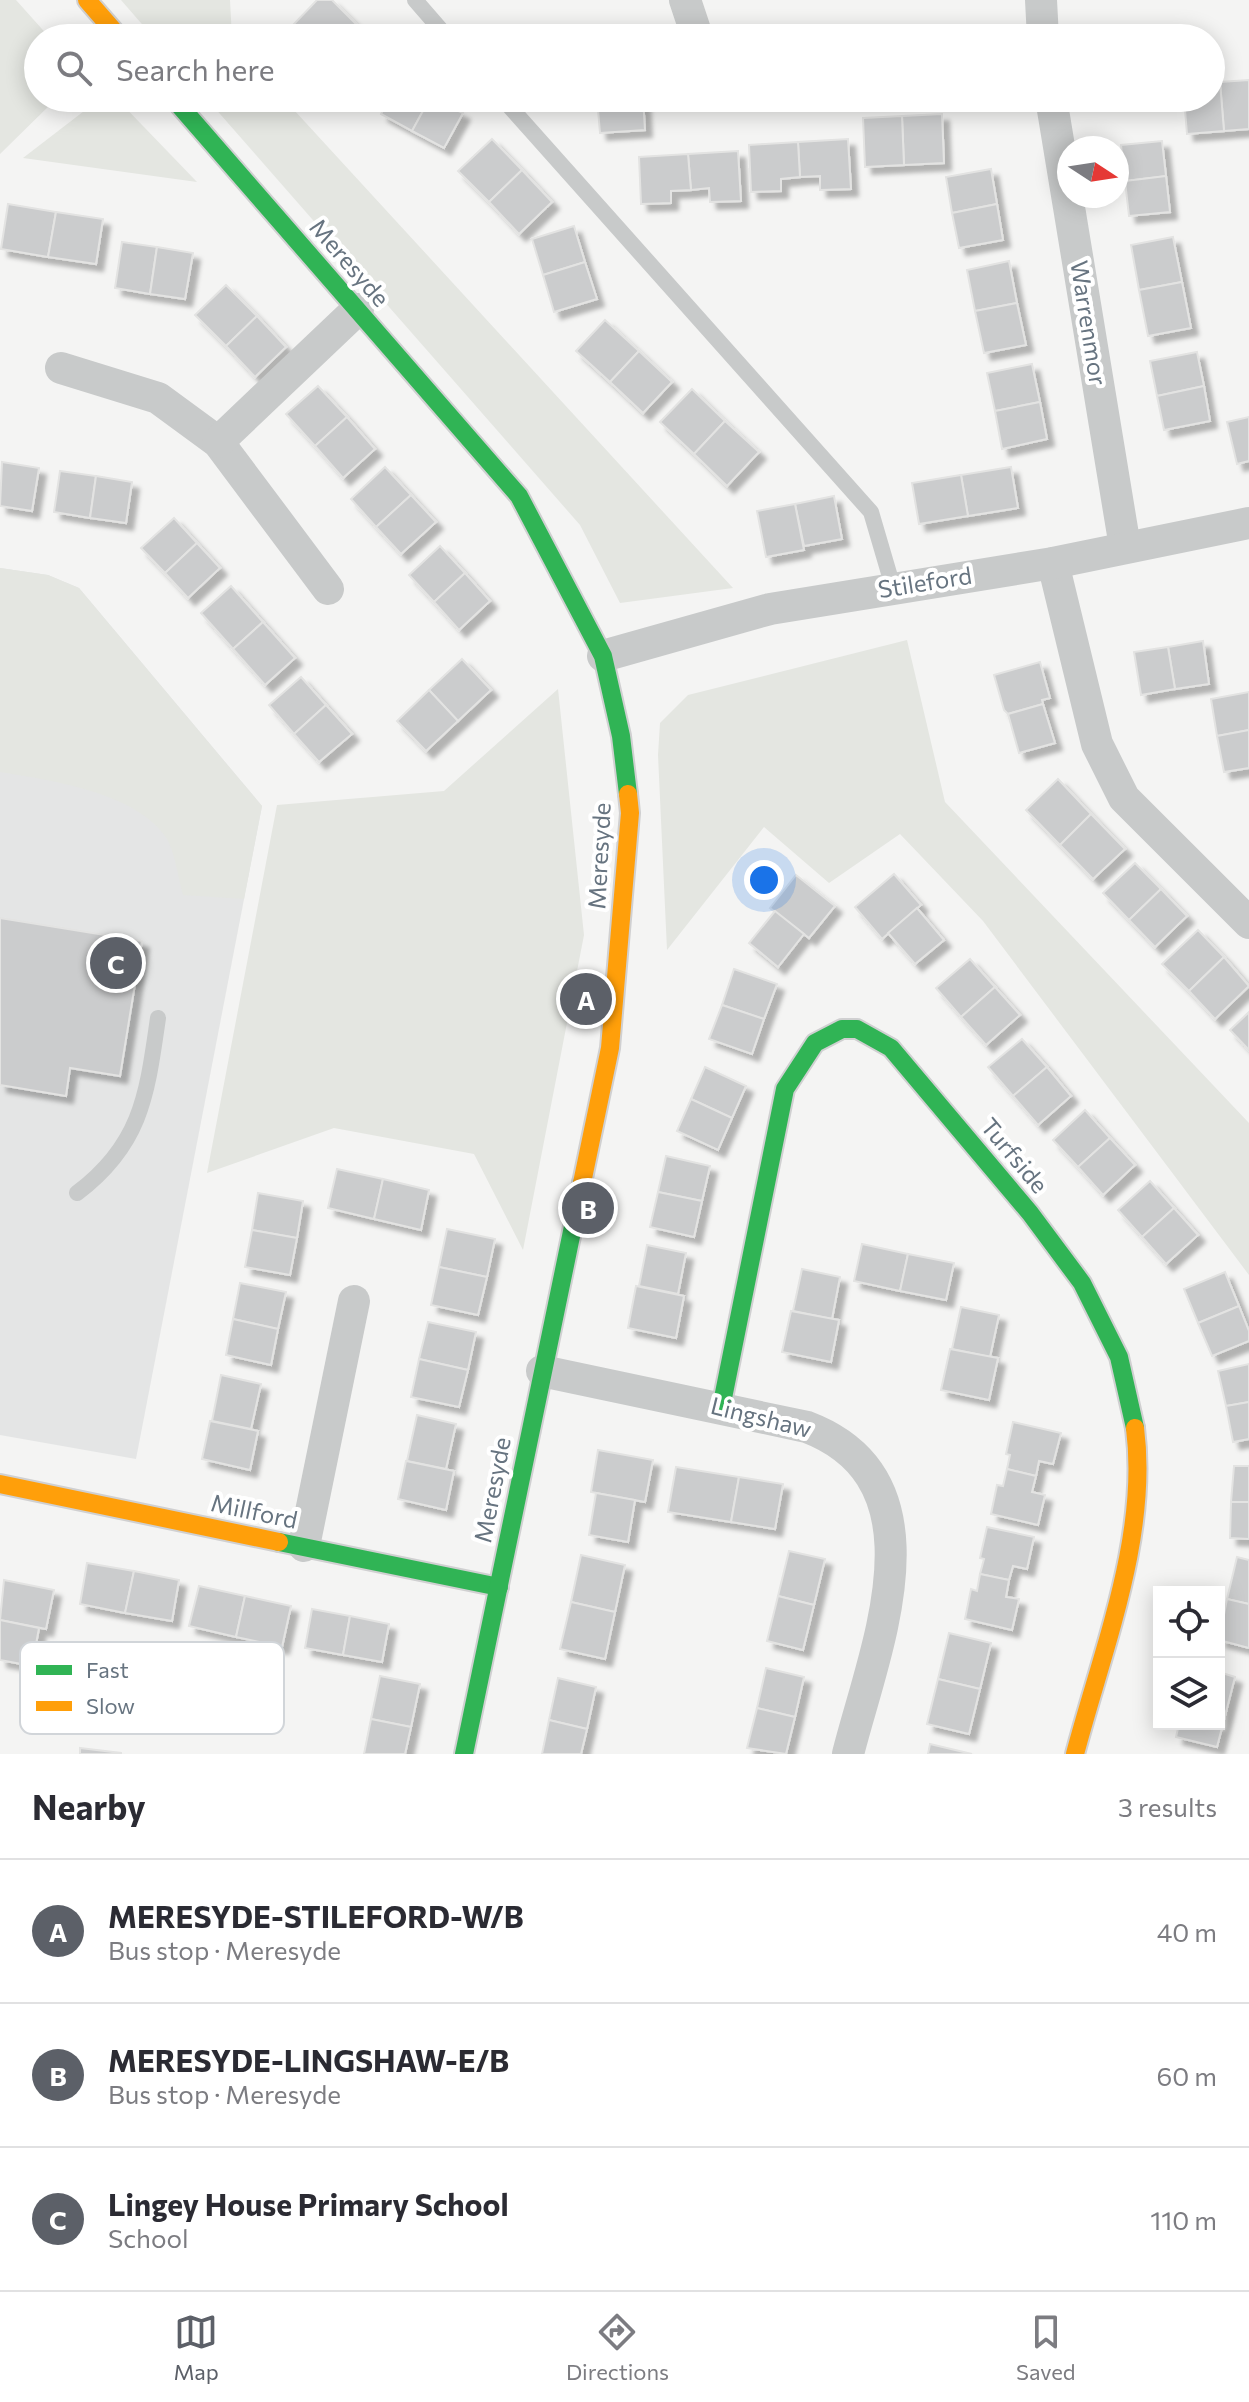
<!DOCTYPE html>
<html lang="en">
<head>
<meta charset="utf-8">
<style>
	:root { --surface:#fff; --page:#f7f7f7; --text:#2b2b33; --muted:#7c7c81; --line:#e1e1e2; --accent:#5c6068 }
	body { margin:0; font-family:Commissioner,sans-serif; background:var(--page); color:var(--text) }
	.controls { position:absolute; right:24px; bottom:24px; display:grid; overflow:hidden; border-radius:0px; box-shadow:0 4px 20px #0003 }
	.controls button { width:72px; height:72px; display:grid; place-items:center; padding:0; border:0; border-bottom:2px solid var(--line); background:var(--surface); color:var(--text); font:40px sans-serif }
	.compass { position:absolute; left:1057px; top:136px; width:72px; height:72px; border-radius:50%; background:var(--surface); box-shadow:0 4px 20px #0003; rotate:102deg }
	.you { position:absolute; left:764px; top:880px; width:28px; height:28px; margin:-20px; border:6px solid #fff; border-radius:50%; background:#1a73e8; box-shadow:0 0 0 12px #1a73e833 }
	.badge { display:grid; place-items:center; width:52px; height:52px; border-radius:50%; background:var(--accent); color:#fff; font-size:26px; font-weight:700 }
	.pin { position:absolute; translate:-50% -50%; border:4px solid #fff; box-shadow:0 2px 8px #0006 }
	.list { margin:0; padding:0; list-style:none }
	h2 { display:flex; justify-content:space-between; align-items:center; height:104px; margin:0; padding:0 32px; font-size:34px }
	h2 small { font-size:26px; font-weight:400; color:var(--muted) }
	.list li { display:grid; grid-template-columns:52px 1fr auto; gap:24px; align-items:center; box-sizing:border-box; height:144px; padding:0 32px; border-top:2px solid var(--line) }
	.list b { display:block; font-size:30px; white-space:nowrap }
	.list p { margin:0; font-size:26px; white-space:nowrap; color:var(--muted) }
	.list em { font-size:26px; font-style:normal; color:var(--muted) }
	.icon { flex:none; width:44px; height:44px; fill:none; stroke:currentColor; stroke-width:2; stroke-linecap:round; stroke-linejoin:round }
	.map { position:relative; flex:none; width:1249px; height:1754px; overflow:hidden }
	.search { position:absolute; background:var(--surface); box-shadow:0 4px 20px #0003; left:24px; right:24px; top:24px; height:88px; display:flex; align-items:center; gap:20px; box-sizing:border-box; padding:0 28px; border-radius:44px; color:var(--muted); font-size:30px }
	.sheet { height:536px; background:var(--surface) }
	nav { display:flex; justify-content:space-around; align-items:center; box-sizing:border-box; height:112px; border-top:2px solid var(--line); background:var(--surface); font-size:22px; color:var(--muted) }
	nav a { display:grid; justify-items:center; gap:4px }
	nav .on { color:var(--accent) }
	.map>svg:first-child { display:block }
	.built { fill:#e4e5e5 }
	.green { fill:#e4e6e1 }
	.building { fill:#cbcccd; stroke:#e3e3e2; stroke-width:2; filter:url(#shadow) }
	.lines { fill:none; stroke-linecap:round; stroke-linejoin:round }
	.fast-casing { stroke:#d0d0d1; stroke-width:22 }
	.slow-casing { stroke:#d0d0d1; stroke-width:22 }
	.lane { stroke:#c8caca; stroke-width:16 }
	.street { stroke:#c8caca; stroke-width:32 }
	.fast { stroke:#30b455; stroke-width:18 }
	.slow { stroke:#ff9f0a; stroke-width:18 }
	.labels { text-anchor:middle; stroke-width:8; stroke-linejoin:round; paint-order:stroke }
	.street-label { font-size:24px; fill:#677480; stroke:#fff }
	.key { fill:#fff; stroke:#d1d5d9; stroke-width:2 }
	.key-label { font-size:22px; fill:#677480 }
</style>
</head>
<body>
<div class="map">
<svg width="1249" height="1754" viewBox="0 0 1249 1754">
	<defs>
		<filter id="shadow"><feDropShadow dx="7" dy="7" stdDeviation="2" flood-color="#0004"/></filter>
	</defs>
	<rect width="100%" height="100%" fill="#f4f4f3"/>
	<!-- built -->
	<polygon class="built" points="0,568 48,575 79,588 262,806 136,1459 0,1435"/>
	<!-- green -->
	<g class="green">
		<polygon points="0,0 16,0 50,38 38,38 38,98 57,98 0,154"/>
		<polygon points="121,0 230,0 232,38 154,38"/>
		<polygon points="101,98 116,98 197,182 23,158"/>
		<polygon points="206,98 283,98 733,588 620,603 580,525"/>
		<path d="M 0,568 L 48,575 L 79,588 L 262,806 L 244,899 L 183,895 C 178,878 175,850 165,836 C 134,792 49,780 0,772 Z"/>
		<polygon points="907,640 945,802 1249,1123 1249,1275 983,921 900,834 829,883 764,827 667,950 658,755 660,723 688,695"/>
		<polygon points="558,689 584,935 523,1250 474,1154 334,1128 207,1173 277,805 444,791"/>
	</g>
	<!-- building -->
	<g class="building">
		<polygon points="317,0 332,0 357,25 344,38 305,38 293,25"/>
		<polygon points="357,25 370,38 344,38"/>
		<polygon points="1249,80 1249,129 1224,131 1220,82"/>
		<polygon points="1220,82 1224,131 1187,134 1184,98 1211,98 1211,83"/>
		<polygon points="389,98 430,98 412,131 381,114"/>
		<polygon points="430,98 463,113 444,148 412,131"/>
		<polygon points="597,98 643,98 645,130 600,133"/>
		<polygon points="942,114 944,163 904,165 902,116"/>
		<polygon points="902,116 904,165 865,167 863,118"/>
		<polygon points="492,139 522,170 489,202 458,171"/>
		<polygon points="848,139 851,189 820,190 820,176 800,177 798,142"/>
		<polygon points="1162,141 1166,176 1125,181 1121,145"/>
		<polygon points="798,142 800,177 781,179 781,191 751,192 749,145"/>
		<polygon points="738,151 741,201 710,202 709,188 691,190 688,154"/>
		<polygon points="688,154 691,190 671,191 671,203 641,204 639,157"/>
		<polygon points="991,169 997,204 952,213 946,177"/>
		<polygon points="522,170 552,202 519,234 489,202"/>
		<polygon points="1166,176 1170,212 1129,216 1125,181"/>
		<polygon points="8,204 56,212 48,257 1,249"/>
		<polygon points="997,204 1003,240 959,248 952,213"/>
		<polygon points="56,212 103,219 96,264 48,257"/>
		<polygon points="574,226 585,262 543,275 532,239"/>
		<polygon points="1173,237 1182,282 1139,290 1131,245"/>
		<polygon points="122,242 157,247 150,294 115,288"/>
		<polygon points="157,247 193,253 185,299 150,294"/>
		<polygon points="1009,261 1017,303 975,311 967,270"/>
		<polygon points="585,262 597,299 554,312 543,275"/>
		<polygon points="1182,282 1191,328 1148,336 1139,290"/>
		<polygon points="226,285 257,316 226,346 195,315"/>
		<polygon points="1017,303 1026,345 984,353 975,311"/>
		<polygon points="257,316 286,347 255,377 226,346"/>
		<polygon points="605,320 639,351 610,382 576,351"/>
		<polygon points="639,351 672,382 643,413 610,382"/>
		<polygon points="1197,352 1204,386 1157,396 1150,361"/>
		<polygon points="1032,364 1040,402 995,411 987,373"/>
		<polygon points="318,386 347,417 315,446 286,414"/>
		<polygon points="1204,386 1210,421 1164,430 1157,396"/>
		<polygon points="692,389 725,421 694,454 660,422"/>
		<polygon points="1040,402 1047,439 1002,449 995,411"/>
		<polygon points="347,417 375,449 343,478 315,446"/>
		<polygon points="1249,417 1249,461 1237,464 1227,422"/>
		<polygon points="725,421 759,452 727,486 694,454"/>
		<polygon points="2,462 39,468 32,511 0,506"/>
		<polygon points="385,467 411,495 376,527 351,499"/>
		<polygon points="1011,467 1018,508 968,516 961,475"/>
		<polygon points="60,471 96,476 90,518 54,512"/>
		<polygon points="961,475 968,516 919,524 912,483"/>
		<polygon points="96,476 132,482 126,523 90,518"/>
		<polygon points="411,495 436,522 401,554 376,527"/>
		<polygon points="834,496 842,539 804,546 795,504"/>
		<polygon points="795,504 804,550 766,557 757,511"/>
		<polygon points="174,518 197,543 165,573 141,548"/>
		<polygon points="197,543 220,568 188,598 165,573"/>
		<polygon points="440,546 465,573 434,602 409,575"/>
		<polygon points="465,573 490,601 459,630 434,602"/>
		<polygon points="231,586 263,622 233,649 201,613"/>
		<polygon points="263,622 295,658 265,685 233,649"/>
		<polygon points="1203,641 1209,684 1175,689 1168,647"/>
		<polygon points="1168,647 1175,689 1141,695 1134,652"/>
		<polygon points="462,659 491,690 458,721 429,690"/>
		<polygon points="1040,662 1050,698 1042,700 1043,704 1008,714 1004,710 994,675"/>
		<polygon points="301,677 326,705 294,734 269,705"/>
		<polygon points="429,690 458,721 426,751 397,721"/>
		<polygon points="1249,692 1249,730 1217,736 1211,699"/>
		<polygon points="1043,704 1055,743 1019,753 1008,714"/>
		<polygon points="326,705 352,734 319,762 294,734"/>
		<polygon points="1249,730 1249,768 1224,772 1217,736"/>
		<polygon points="1058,779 1091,814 1060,845 1026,810"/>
		<polygon points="1091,814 1125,849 1093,879 1060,845"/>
		<polygon points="1135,863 1161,889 1129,920 1103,893"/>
		<polygon points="894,874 921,905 882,939 855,907"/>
		<polygon points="796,875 835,906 809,938 770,908"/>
		<polygon points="1161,889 1187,916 1155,947 1129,920"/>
		<polygon points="917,908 944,940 915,964 888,933"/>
		<polygon points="775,911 804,934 778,967 749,943"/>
		<polygon points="0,918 142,941 120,1076 70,1068 66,1096 0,1085"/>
		<polygon points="1198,930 1224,957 1189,991 1162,964"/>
		<polygon points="1224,957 1249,986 1215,1019 1189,991"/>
		<polygon points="970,959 995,987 961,1017 936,988"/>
		<polygon points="734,969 777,984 764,1019 722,1005"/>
		<polygon points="995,987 1020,1015 986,1045 961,1017"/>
		<polygon points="722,1005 764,1019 752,1054 709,1039"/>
		<polygon points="1249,1012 1249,1050 1230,1030"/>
		<polygon points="1022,1039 1047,1067 1013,1096 988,1067"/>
		<polygon points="705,1067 746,1086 732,1118 691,1099"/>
		<polygon points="1047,1067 1071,1096 1038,1125 1013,1096"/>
		<polygon points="691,1099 732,1118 718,1150 677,1131"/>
		<polygon points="1085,1110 1110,1138 1078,1167 1053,1140"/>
		<polygon points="1110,1138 1135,1165 1103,1195 1078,1167"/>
		<polygon points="666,1156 710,1166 702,1201 658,1192"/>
		<polygon points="337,1169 383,1179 374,1219 328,1208"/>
		<polygon points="383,1179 429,1190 421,1230 374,1219"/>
		<polygon points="1150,1181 1174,1208 1142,1237 1118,1210"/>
		<polygon points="658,1192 702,1201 694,1237 650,1227"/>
		<polygon points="258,1193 303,1201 297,1238 252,1230"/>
		<polygon points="1174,1208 1198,1235 1166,1264 1142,1237"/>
		<polygon points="447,1229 495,1239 487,1277 439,1267"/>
		<polygon points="252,1230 297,1238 290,1275 245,1267"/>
		<polygon points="862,1244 908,1254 900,1291 854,1281"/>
		<polygon points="647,1245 686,1253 678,1294 639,1286"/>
		<polygon points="908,1254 954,1263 946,1300 900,1291"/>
		<polygon points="439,1267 487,1277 478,1315 431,1305"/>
		<polygon points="802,1269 840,1277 832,1319 793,1311"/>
		<polygon points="1225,1272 1239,1306 1198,1323 1184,1289"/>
		<polygon points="240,1283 286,1292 278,1329 233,1319"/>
		<polygon points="636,1286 684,1296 676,1338 628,1328"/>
		<polygon points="1239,1306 1249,1331 1249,1341 1212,1356 1198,1323"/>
		<polygon points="961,1307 999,1315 990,1357 952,1349"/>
		<polygon points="791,1311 839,1320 831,1362 782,1352"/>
		<polygon points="233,1319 278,1329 271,1365 226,1355"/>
		<polygon points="428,1322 476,1332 468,1370 419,1359"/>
		<polygon points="950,1349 998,1358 989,1400 941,1390"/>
		<polygon points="419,1359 468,1370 459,1407 411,1397"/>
		<polygon points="1249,1364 1249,1402 1226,1406 1218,1371"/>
		<polygon points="221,1375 261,1384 251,1429 212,1421"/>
		<polygon points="1249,1402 1249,1439 1233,1442 1226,1406"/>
		<polygon points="417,1415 456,1424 446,1469 407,1461"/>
		<polygon points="210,1421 258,1431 250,1470 202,1459"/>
		<polygon points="1013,1422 1061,1433 1053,1464 1039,1461 1036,1476 1007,1469 1010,1455 1006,1454"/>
		<polygon points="598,1450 653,1460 645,1502 591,1492"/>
		<polygon points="406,1461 454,1471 446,1510 398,1499"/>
		<polygon points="1234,1466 1249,1466 1249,1502 1231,1502"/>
		<polygon points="676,1467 739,1477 731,1522 668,1512"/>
		<polygon points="1007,1469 1036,1476 1032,1492 1045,1495 1038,1525 991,1514 997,1485 1003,1486"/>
		<polygon points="739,1477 783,1484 775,1529 731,1522"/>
		<polygon points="596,1493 635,1500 628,1542 589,1535"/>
		<polygon points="1231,1502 1249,1502 1249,1539 1230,1538"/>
		<polygon points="987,1527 1034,1537 1027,1569 1013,1566 1009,1580 980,1574 984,1559 980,1558"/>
		<polygon points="789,1551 825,1559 814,1605 778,1596"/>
		<polygon points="581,1555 625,1565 615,1612 571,1602"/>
		<polygon points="1237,1557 1249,1560 1249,1604 1227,1599"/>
		<polygon points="87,1563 134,1571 125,1613 80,1604"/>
		<polygon points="134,1571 179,1580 172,1621 125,1613"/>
		<polygon points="980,1574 1009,1580 1006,1597 1019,1599 1012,1630 965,1619 971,1589 977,1591"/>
		<polygon points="4,1580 54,1590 46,1629 0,1620"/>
		<polygon points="199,1586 245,1596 236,1637 189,1626"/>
		<polygon points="245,1596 291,1606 282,1647 236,1637"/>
		<polygon points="778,1596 814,1605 803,1650 767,1641"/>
		<polygon points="1227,1599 1249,1604 1249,1648 1219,1640"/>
		<polygon points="571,1602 615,1612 605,1659 560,1649"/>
		<polygon points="312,1609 350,1616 343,1655 305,1648"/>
		<polygon points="350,1616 389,1624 382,1662 343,1655"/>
		<polygon points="0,1620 39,1628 32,1666 0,1660"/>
		<polygon points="949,1633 991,1643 980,1689 938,1679"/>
		<polygon points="766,1668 804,1677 795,1717 757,1708"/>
		<polygon points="1219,1672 1235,1677 1226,1712 1219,1710"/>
		<polygon points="380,1676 420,1684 411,1727 371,1719"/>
		<polygon points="558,1678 596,1687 587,1729 549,1720"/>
		<polygon points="938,1679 980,1689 969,1734 927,1724"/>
		<polygon points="757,1708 795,1717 786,1754 747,1748"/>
		<polygon points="1219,1710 1226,1712 1217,1747 1176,1737 1179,1724 1219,1724"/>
		<polygon points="371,1719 411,1727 405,1754 364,1754"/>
		<polygon points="549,1720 587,1729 581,1754 542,1754"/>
		<polygon points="930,1744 972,1754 928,1754"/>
		<polygon points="80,1748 121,1753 121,1754 80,1754"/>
	</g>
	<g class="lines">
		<defs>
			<g id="fast">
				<polyline points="173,98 519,496 603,656 621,736 628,794"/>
				<polyline points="721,1408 785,1089 815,1043 842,1029 857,1029 891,1048 1030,1213 1082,1283 1119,1357 1135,1428"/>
				<polyline points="279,1542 499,1587"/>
				<polyline points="464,1754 582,1183"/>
			</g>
			<g id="slow">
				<polyline points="87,0 120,38"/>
				<polyline points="582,1183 610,1048 630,813 628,794"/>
				<polyline points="0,1484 279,1542"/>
				<path d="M 1075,1754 C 1102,1651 1149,1536 1135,1428"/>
			</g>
		</defs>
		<!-- fast casing -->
		<use href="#fast" class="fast-casing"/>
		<!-- slow casing -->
		<use href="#slow" class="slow-casing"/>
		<!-- lane -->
		<g class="lane">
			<polyline points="415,0 448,38"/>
			<polyline points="502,98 871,512 893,587"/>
			<path d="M 77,1193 C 142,1144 147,1094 158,1018"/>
		</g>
		<!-- street -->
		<g class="street">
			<polyline points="685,0 697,36 702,38"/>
			<polyline points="1041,0 1043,38"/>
			<polyline points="1051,98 1125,547"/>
			<polyline points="61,368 158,398 218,442 328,589"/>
			<polyline points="218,442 358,309"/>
			<polyline points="1053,563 1097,744 1124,798 1249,923"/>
			<polyline points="603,656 770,609 1053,563 1249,523"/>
			<path d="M 542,1371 L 807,1427 C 948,1481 874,1650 848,1754"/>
			<polyline points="304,1546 354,1301"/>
		</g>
		<!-- fast -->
		<use href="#fast" class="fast"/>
		<!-- slow -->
		<use href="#slow" class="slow"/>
	</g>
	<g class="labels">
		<!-- street labels -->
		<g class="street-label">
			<text transform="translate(349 263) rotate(49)" y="8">Meresyde</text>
			<text transform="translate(1088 323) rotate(81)" y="8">Warrenmor</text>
			<text transform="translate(925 583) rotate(-9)" y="8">Stileford</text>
			<text transform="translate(600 856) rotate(-87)" y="8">Meresyde</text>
			<text transform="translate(1014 1156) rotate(50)" y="8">Turfside</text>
			<text transform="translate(761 1418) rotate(14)" y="8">Lingshaw</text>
			<text transform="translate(493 1490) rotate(-79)" y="8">Meresyde</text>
			<text transform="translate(254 1512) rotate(12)" y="8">Millford</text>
		</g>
	</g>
	<!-- legend -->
	<rect x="20" y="1642" width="264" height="92" rx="12" class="key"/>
	<rect x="36" y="1665" width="36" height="10" fill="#30b455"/>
	<rect x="36" y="1701" width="36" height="10" fill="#ff9f0a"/>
	<g class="key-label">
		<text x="86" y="1678">Fast</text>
		<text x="86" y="1714">Slow</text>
	</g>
</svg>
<div class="controls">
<button><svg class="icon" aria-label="locate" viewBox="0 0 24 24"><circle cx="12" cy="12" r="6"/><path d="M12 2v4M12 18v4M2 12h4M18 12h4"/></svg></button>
<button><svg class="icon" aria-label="layers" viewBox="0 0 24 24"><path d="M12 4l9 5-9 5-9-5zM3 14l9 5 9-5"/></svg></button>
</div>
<svg class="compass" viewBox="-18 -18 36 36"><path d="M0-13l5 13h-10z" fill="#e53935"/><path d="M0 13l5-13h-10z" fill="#7c7c81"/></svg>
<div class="you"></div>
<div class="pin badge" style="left:586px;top:999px">A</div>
<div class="pin badge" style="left:588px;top:1208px">B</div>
<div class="pin badge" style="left:116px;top:963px">C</div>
<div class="search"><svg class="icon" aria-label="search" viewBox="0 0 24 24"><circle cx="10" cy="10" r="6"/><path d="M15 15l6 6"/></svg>Search here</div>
</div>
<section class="sheet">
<h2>Nearby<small>3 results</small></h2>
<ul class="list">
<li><span class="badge">A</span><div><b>MERESYDE-STILEFORD-W/B</b><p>Bus stop · Meresyde</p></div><em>40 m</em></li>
<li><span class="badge">B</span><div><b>MERESYDE-LINGSHAW-E/B</b><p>Bus stop · Meresyde</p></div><em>60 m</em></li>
<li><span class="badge">C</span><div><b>Lingey House Primary School</b><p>School</p></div><em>110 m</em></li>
</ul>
</section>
<nav>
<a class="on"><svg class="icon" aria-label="map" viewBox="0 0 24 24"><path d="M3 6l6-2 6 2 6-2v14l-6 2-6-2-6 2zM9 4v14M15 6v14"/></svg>Map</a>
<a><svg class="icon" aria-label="directions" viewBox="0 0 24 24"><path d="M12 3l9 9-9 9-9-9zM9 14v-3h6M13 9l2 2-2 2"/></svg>Directions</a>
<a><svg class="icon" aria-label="saved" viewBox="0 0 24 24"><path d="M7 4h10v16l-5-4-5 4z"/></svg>Saved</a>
</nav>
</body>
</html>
